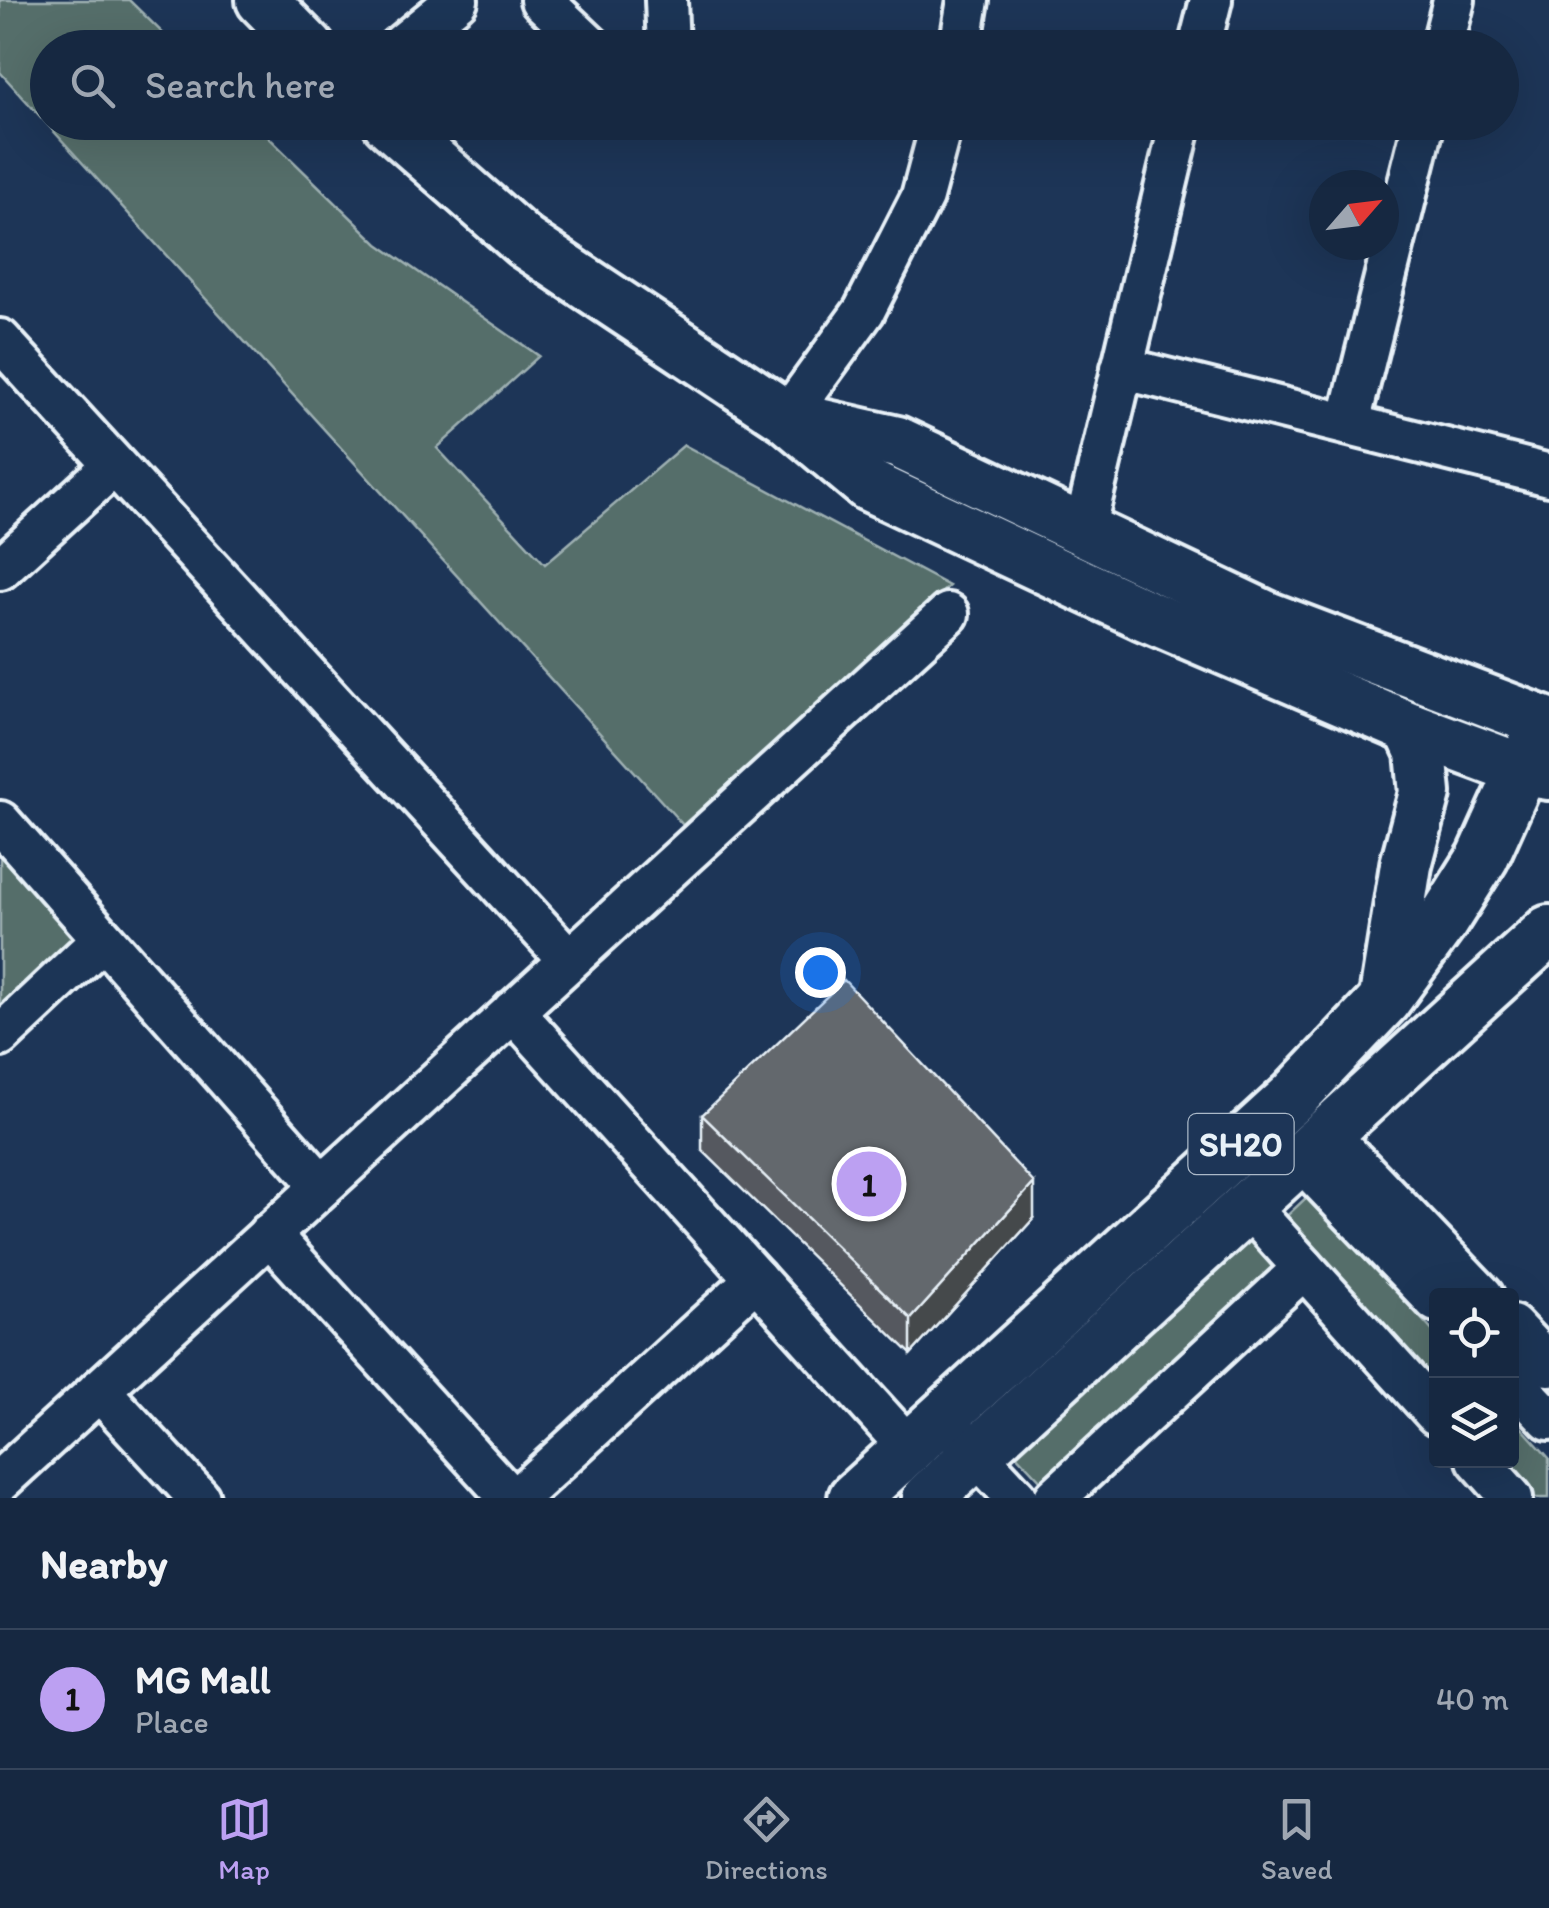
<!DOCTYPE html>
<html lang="en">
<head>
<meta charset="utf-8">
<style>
	:root { --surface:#162841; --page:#23344c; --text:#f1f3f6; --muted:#9ea6b1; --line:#35445a; --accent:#bca0f2 }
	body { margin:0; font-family:Itim,sans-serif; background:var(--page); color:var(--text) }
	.controls { position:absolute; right:30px; bottom:30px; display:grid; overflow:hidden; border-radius:10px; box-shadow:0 10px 40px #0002 }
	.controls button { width:90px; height:90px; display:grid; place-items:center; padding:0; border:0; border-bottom:2px solid var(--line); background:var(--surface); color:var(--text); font:50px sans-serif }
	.compass { position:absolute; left:1309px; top:170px; width:90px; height:90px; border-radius:50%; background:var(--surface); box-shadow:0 10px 40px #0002; rotate:62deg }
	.you { position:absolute; left:820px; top:972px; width:35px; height:35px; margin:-25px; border:8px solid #fff; border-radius:50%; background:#1a73e8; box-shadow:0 0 0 15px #1a73e833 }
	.badge { display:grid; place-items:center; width:65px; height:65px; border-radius:50%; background:var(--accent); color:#111; font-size:32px; font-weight:700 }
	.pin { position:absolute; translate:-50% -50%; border:5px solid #fff; box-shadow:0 2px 10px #0006 }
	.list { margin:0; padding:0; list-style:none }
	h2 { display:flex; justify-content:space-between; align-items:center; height:130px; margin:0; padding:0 40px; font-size:42px }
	h2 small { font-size:32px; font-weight:400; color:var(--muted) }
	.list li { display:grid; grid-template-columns:65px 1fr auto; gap:30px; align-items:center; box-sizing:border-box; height:140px; padding:0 40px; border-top:2px solid var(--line) }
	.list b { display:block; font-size:38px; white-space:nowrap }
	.list p { margin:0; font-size:32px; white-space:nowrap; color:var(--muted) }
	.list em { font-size:32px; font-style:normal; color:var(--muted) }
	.icon { flex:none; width:55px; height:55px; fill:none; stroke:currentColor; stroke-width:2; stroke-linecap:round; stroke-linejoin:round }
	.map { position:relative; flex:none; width:1549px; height:1498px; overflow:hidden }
	.search { position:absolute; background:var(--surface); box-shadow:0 10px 40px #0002; left:30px; right:30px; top:30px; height:110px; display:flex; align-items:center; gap:25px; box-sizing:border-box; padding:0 35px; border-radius:55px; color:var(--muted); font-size:38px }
	.sheet { height:270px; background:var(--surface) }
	nav { display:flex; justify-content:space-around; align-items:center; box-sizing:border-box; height:140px; border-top:2px solid var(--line); background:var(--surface); font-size:28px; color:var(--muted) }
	nav a { display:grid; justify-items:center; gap:5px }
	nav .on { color:var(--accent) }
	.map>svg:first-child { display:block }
	.green { fill:#546e6b; stroke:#9eb0b2; stroke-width:2.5 }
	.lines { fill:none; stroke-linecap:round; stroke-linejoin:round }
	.minor-casing { stroke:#e8f1f8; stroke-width:48 }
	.major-casing { stroke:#e8f1f8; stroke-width:58 }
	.minor { stroke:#1d3557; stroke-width:40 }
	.major { stroke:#1d3557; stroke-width:50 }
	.wall { fill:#55595e; stroke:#e8f1f8; stroke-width:2.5 }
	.shaded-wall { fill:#45484c; stroke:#e8f1f8; stroke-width:2.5 }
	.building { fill:#63676d; stroke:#e8f1f8; stroke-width:2.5 }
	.labels { text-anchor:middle; stroke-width:9; stroke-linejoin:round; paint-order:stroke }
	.shield { fill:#1d3557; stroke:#abb9c8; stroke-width:2.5 }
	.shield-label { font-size:35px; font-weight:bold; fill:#e8f1f8 }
</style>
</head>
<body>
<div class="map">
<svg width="1549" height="1498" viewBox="0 0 1549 1498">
	<rect width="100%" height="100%" fill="#1d3557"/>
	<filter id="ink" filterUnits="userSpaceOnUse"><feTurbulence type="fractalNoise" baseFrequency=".01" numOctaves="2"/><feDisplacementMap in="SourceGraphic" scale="20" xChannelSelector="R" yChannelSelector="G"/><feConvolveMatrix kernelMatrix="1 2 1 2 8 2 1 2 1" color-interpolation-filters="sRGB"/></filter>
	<g filter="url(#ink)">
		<!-- green -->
		<g class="green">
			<polygon points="0,0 129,0 177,47 48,48 48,122 254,123 378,244 539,356 437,448 545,564 684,445 949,586 683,825 0,72"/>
			<polygon points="0,849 82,937 0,1015"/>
			<polygon points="1309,1195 1436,1335 1436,1400 1277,1225"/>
			<polygon points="1246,1235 1277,1270 1044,1484 1012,1450"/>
			<polygon points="1512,1417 1549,1458 1549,1498 1526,1498 1492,1461 1512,1460"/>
		</g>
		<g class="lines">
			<defs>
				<g id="minor">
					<polyline points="541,0 592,48"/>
					<polyline points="666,0 668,48"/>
					<polyline points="398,48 457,0"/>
					<polyline points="960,48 968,0"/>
					<polyline points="1199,48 1211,0"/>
					<polyline points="1442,48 1454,0"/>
					<polyline points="0,340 569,960"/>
					<polyline points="1122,368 1549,475"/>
					<polyline points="787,417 864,311 922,197 942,122"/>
					<polyline points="1349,423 1424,122"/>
					<polyline points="1084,530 1181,122"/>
					<polyline points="0,569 114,465"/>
					<polyline points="0,822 322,1186"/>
					<polyline points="513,1011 909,1448"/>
					<polyline points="0,1036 103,939"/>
					<polyline points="1328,1134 1483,1296"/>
					<polyline points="1300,1159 1436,1301"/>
					<polyline points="1248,1206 1436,1414"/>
					<polyline points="269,1234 510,1498"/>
					<polyline points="1512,1326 1549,1365"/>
					<polyline points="1512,1380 1549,1419"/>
					<polyline points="99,1390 199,1498"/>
					<polyline points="958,1435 1017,1498"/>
					<polyline points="1478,1460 1512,1498"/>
					<polyline points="0,1481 948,614"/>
					<polyline points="517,1498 756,1279"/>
					<polyline points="1055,1498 1304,1268"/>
				</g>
				<g id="major">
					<polyline points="262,0 309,48"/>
					<polyline points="388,122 524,242 787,417 868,485 1143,614 1410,728 1523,770 1549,774"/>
					<polyline points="796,419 897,442 1267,617 1549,724"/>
					<polyline points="1386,991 1406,865 1425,793 1421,752 1410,728"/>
					<polyline points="854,1498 1294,1096 1385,1000 1442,922 1483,857 1543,724"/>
					<polyline points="928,1498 1549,931"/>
				</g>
			</defs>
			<!-- minor casing -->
			<use href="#minor" class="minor-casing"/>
			<!-- major casing -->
			<use href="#major" class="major-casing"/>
			<!-- minor -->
			<use href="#minor" class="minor"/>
			<!-- major -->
			<use href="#major" class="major"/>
		</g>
		<!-- wall -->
		<polygon class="wall" points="702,1115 1034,1218 911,1354 702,1150"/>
		<!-- shaded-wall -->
		<polygon class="shaded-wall" points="1034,1183 1034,1218 911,1354 911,1319"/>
		<!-- building -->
		<polygon class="building" points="844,980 1034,1183 911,1319 702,1115"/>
	</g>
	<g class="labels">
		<!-- shield labels -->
		<rect class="shield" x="1188.5" y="1114" width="105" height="60" rx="8"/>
		<g class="shield-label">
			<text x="1241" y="1156">SH20</text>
		</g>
	</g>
</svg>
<div class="controls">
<button><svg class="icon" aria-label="locate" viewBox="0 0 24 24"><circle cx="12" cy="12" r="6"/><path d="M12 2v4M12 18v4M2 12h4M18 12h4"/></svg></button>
<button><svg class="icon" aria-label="layers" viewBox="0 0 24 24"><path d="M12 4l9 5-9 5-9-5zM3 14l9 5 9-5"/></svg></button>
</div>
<svg class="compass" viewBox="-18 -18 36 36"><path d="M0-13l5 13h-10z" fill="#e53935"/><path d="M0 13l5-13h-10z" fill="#9ea6b1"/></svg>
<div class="you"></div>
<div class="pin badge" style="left:869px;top:1184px">1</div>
<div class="search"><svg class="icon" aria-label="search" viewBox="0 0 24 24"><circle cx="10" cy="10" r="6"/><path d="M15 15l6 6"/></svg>Search here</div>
</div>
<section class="sheet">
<h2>Nearby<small></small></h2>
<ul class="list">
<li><span class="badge">1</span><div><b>MG Mall</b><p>Place</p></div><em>40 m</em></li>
</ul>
</section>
<nav>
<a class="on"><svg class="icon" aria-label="map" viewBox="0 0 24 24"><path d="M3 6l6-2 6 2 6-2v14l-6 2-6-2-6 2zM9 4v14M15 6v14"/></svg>Map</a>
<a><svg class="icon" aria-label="directions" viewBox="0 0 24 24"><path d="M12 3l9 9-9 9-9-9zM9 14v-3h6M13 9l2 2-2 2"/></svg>Directions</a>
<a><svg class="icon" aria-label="saved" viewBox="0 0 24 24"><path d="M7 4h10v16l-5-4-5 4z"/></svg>Saved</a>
</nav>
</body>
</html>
